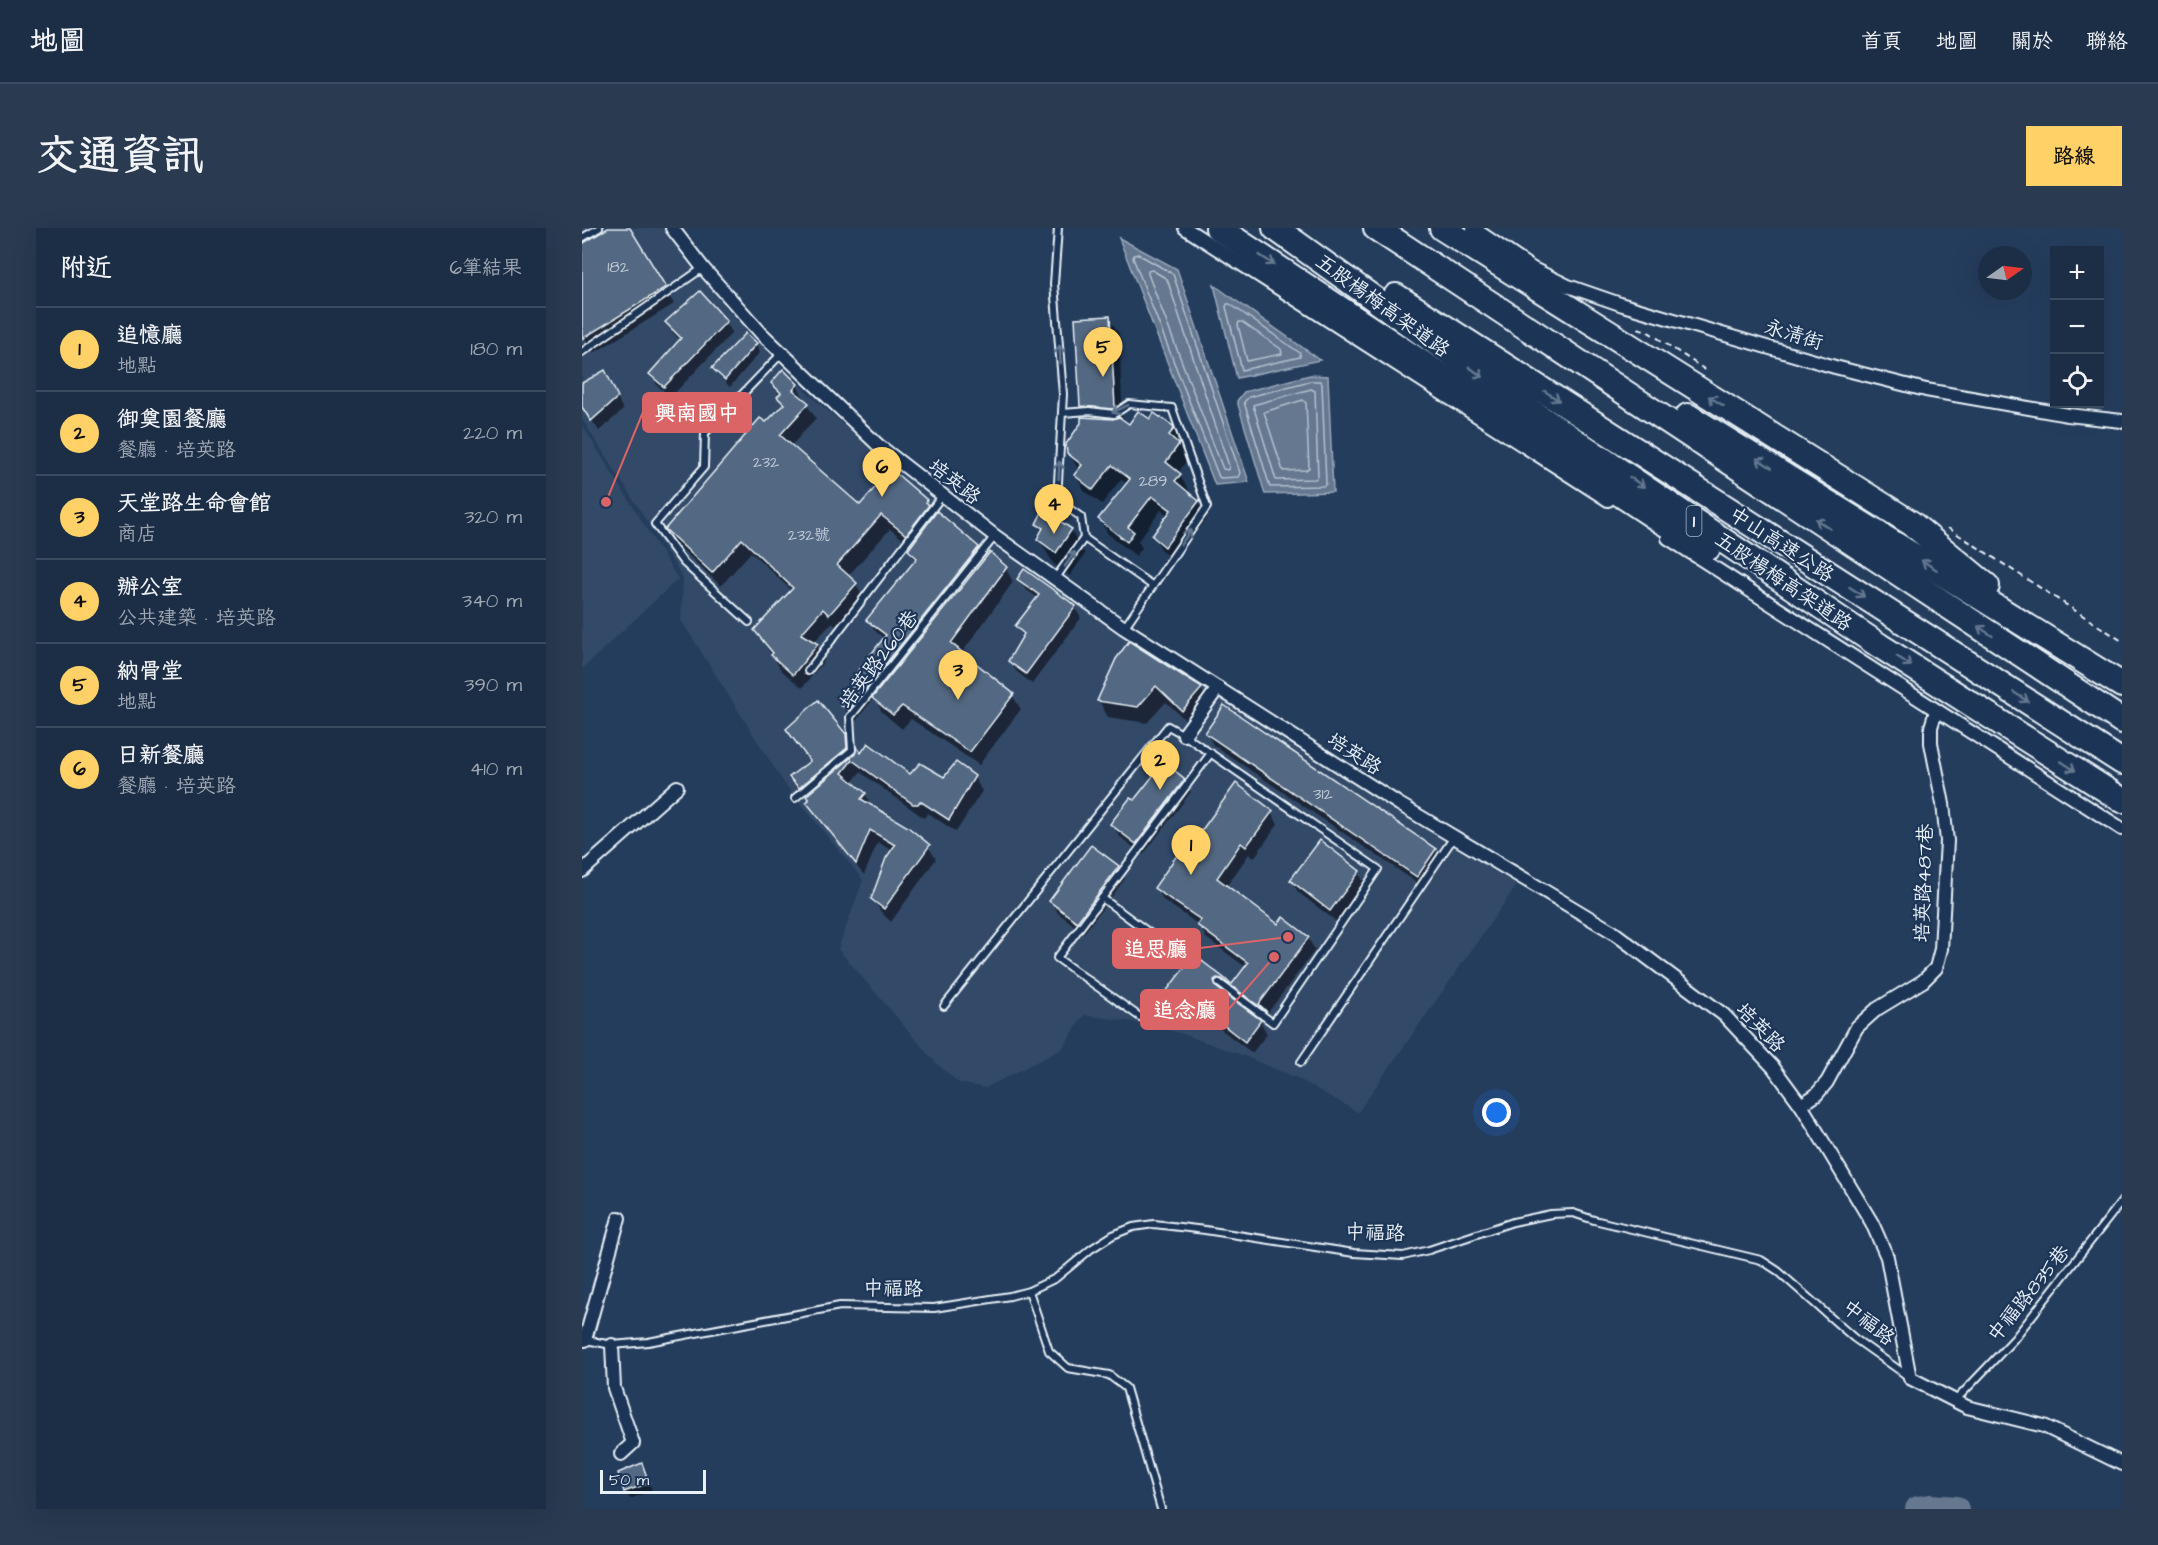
<!DOCTYPE html>
<html lang="zh-TW">
<head>
<meta charset="utf-8">
<style>
	:root { --surface:#1c2e46; --page:#293a51; --text:#f1f3f6; --muted:#a0a8b3; --line:#3a4a5f; --accent:#ffd166 }
	body { margin:0; font-family:"Architects Daughter","LXGW WenKai TC",sans-serif; background:var(--page); color:var(--text) }
	.controls { position:absolute; right:18px; top:18px; display:grid; overflow:hidden; border-radius:0px; box-shadow:0 6px 24px #0002 }
	.controls button { width:54px; height:54px; display:grid; place-items:center; padding:0; border:0; border-bottom:2px solid var(--line); background:var(--surface); color:var(--text); font:30px sans-serif }
	.compass { position:absolute; left:1396px; top:18px; width:54px; height:54px; border-radius:50%; background:var(--surface); box-shadow:0 6px 24px #0002; rotate:76deg }
	.scale { position:absolute; left:18px; bottom:15px; width:106px; box-sizing:border-box; padding-left:6px; border:3px solid #e8f1f8; border-top:0; font-size:16px; line-height:21px; white-space:nowrap; color:#e8f1f8; -webkit-text-stroke:4px #1d3557; paint-order:stroke }
	.you { position:absolute; left:915px; top:885px; width:21px; height:21px; margin:-15px; border:4px solid #fff; border-radius:50%; background:#1a73e8; box-shadow:0 0 0 9px #1a73e833 }
	.badge { display:grid; place-items:center; width:39px; height:39px; border-radius:50%; background:var(--accent); color:#111; font-size:20px; font-weight:700 }
	.pin { position:absolute; translate:-50% -50px; filter:drop-shadow(0 2px 3px #0008) }
	.pin::after { content:''; position:absolute; top:32px; width:21px; height:18px; background:inherit; clip-path:polygon(0 0,100% 0,50% 100%) }
	.list { margin:0; padding:0; list-style:none }
	h2 { display:flex; justify-content:space-between; align-items:center; height:78px; margin:0; padding:0 24px; font-size:26px }
	h2 small { font-size:20px; font-weight:400; color:var(--muted) }
	.list li { display:grid; grid-template-columns:39px 1fr auto; gap:18px; align-items:center; box-sizing:border-box; height:84px; padding:0 24px; border-top:2px solid var(--line) }
	.list b { display:block; font-size:22px; white-space:nowrap }
	.list p { margin:0; font-size:20px; white-space:nowrap; color:var(--muted) }
	.list em { font-size:20px; font-style:normal; color:var(--muted) }
	.icon { flex:none; width:33px; height:33px; fill:none; stroke:currentColor; stroke-width:2; stroke-linecap:round; stroke-linejoin:round }
	.map { position:relative; flex:none; width:1540px; height:1281px; overflow:hidden; border-radius:0px }
	header { display:flex; align-items:center; gap:36px; box-sizing:border-box; height:84px; padding:0 30px; background:var(--surface); border-bottom:2px solid var(--line) }
	header strong { font-size:28px }
	nav { display:flex; gap:33px; margin-inline-start:auto; font-size:21px }
	.intro { display:flex; align-items:center; justify-content:space-between; box-sizing:border-box; height:144px; padding:0 36px }
	h1 { margin:0; font-size:42px }
	.button { padding:15px 27px; border-radius:0px; background:var(--accent); color:#111; font-size:21px; font-weight:700 }
	main { display:flex; gap:36px; padding:0 36px }
	aside { flex:1; background:var(--surface); border-radius:0px; box-shadow:0 6px 24px #0002 }
	.map>svg:first-child { display:block }
	.built { fill:#334a68 }
	.water { fill:#657890; stroke:#99a8ba; stroke-width:1.5 }
	.shadow { fill:#0007 }
	.lines { fill:none; stroke-linecap:round; stroke-linejoin:round }
	.shore { stroke:#b4c1ce; stroke-width:1.5 }
	.river { stroke:#657890; stroke-width:26 }
	.building { fill:#536782; stroke:#e8f1f8; stroke-width:1.5 }
	.service-casing { stroke:#e8f1f8; stroke-width:10 }
	.minor-casing { stroke:#e8f1f8; stroke-width:16 }
	.motorway-casing { stroke:#e8f1f8; stroke-width:28 }
	.path { stroke:#e8f1f8; stroke-width:2; stroke-dasharray:6 4.5; stroke-linecap:butt }
	.service { stroke:#1d3557; stroke-width:6 }
	.minor { stroke:#1d3557; stroke-width:12 }
	.motorway { stroke:#1d3557; stroke-width:24 }
	.oneway { stroke:#64778f }
	.labels { text-anchor:middle; stroke-width:4.5; stroke-linejoin:round; paint-order:stroke }
	.number-label { font-size:16px; fill:#c3ceda }
	.shield { fill:#1d3557; stroke:#abb9c8; stroke-width:1.5 }
	.shield-label { font-size:18px; font-weight:bold; fill:#e8f1f8 }
	.street-label { font-size:20px; fill:#e8f1f8; stroke:#1d3557 }
	.leader { fill:none; stroke:#db6466; stroke-width:2 }
	.callout-dot { fill:#db6466; stroke:#1d3557; stroke-width:2 }
	.callout { fill:#db6466; stroke:#db6466; stroke-width:2 }
	.callout-label { font-size:21px; text-anchor:middle; font-weight:bold; fill:#fff }
</style>
</head>
<body>
<header>
<strong>地圖</strong>
<nav><a>首頁</a><a>地圖</a><a>關於</a><a>聯絡</a></nav>
</header>
<div class="intro"><h1>交通資訊</h1><a class="button">路線</a></div>
<main>
<aside>
<h2>附近<small>6筆結果</small></h2>
<ul class="list">
<li><span class="badge">1</span><div><b>追憶廳</b><p>地點</p></div><em>180 m</em></li>
<li><span class="badge">2</span><div><b>御奠園餐廳</b><p>餐廳 · 培英路</p></div><em>220 m</em></li>
<li><span class="badge">3</span><div><b>天堂路生命會館</b><p>商店</p></div><em>320 m</em></li>
<li><span class="badge">4</span><div><b>辦公室</b><p>公共建築 · 培英路</p></div><em>340 m</em></li>
<li><span class="badge">5</span><div><b>納骨堂</b><p>地點</p></div><em>390 m</em></li>
<li><span class="badge">6</span><div><b>日新餐廳</b><p>餐廳 · 培英路</p></div><em>410 m</em></li>
</ul>
</aside>
<div class="map">
<svg width="1540" height="1281" viewBox="0 0 1540 1281">
	<rect width="100%" height="100%" fill="#253d5d"/>
	<filter id="ink" filterUnits="userSpaceOnUse"><feTurbulence type="fractalNoise" baseFrequency=".0167" numOctaves="2"/><feDisplacementMap in="SourceGraphic" scale="12" xChannelSelector="R" yChannelSelector="G"/><feConvolveMatrix kernelMatrix="1 2 1 2 8 2 1 2 1" color-interpolation-filters="sRGB"/></filter>
	<g filter="url(#ink)">
		<!-- built -->
		<g class="built">
			<polygon points="0,0 82,0 146,82 225,165 299,229 365,282 500,378 935,657 776,884 715,850 657,826 598,805 552,794 502,787 480,821 403,860 377,855 353,834 256,721 281,652 202,555 99,392 101,350 0,191"/>
			<polygon points="0,197 96,351 0,441"/>
		</g>
		<!-- water -->
		<g class="water">
			<polygon points="537,10 595,41 667,254 633,257"/>
			<polygon points="632,57 738,132 655,150"/>
			<polygon points="728,147 746,148 751,264 683,266 655,173 662,164"/>
		</g>
		<!-- shadow -->
		<g class="shadow">
			<polygon points="29,0 47,0 92,76 12,125 0,105 0,18"/>
			<polygon points="118,65 144,94 150,105 89,169 75,157 69,146 99,113 91,105 85,94"/>
			<polygon points="527,90 537,106 541,194 548,198 568,193 590,199 599,215 598,220 605,232 596,245 607,262 605,265 616,274 625,290 593,333 581,324 572,309 587,288 579,282 556,313 560,320 554,328 526,306 517,291 546,257 539,251 520,276 502,263 494,247 497,242 486,225 507,191 500,178"/>
			<polygon points="174,116 178,124 148,159 137,148 132,140"/>
			<polygon points="201,144 215,157 223,172 222,173 234,190 209,218 278,280 344,273 353,288 355,286 396,320 403,332 423,339 431,354 380,425 430,467 439,481 397,537 329,491 320,501 300,484 292,470 274,493 267,488 260,477 303,411 293,403 286,392 334,333 328,322 331,319 308,301 266,348 274,356 282,370 256,400 250,395 231,415 235,417 243,432 220,460 199,442 174,402 210,363 169,324 139,358 93,315 85,301 202,178 191,155"/>
			<polygon points="0,156 29,156 41,182 17,203 0,177"/>
			<polygon points="456,296 489,302 503,326 488,348 471,335 457,311 461,304"/>
			<polygon points="442,343 493,380 499,390 450,456 434,443 428,433 441,409 435,398 456,370 443,361 437,351"/>
			<polygon points="535,432 619,461 628,477 610,498 584,474 565,495 526,489 517,473"/>
			<polygon points="205,502 262,506 269,518 270,531 280,527 329,548 363,551 392,549 400,563 374,604 346,585 342,590 278,544 270,555 283,566 292,580 346,618 354,631 309,694 299,684 291,671 310,623 296,614 282,647 234,588 226,574 228,573 226,569 224,570 215,561 209,549 229,535"/>
			<polygon points="625,505 853,622 860,634 843,660 631,517"/>
			<polygon points="602,552 609,564 561,627 537,608 530,596 552,574"/>
			<polygon points="689,584 696,596 672,630 667,626 644,659 696,698 726,710 733,722 685,786 688,792 643,762 639,765 678,793 685,806 670,825 616,784 603,801 585,787 578,774 613,729 651,758 665,740 624,710 617,697 581,672 574,660 617,608"/>
			<polygon points="536,639 543,651 502,705 476,685 469,673"/>
			<polygon points="776,644 783,656 755,694 716,664 709,652"/>
			<polygon points="59,1237 70,1262 48,1271 44,1263"/>
		</g>
		<g class="lines">
			<!-- shore -->
			<g class="shore">
				<polygon points="556,26 591,46 658,245 656,249 639,250 637,249 551,30 552,27"/>
				<polygon points="570,42 585,51 647,238 646,242 641,241 566,46 566,43"/>
				<polygon points="645,76 648,76 718,125 718,129 660,142 644,79"/>
				<polygon points="657,94 660,94 699,121 700,126 665,133 656,97"/>
				<polygon points="728,153 738,153 740,156 744,256 741,258 688,259 662,174 667,169"/>
				<polygon points="729,161 733,163 736,249 733,251 694,252 671,177"/>
				<polygon points="721,172 724,175 727,240 724,242 701,243 682,184"/>
			</g>
			<!-- river -->
			<polyline class="river" points="1336,1281 1348,1279 1374,1281"/>
		</g>
		<!-- building -->
		<g class="building">
			<polygon points="26,0 48,0 84,59 0,111 0,16"/>
			<polygon points="118,63 145,93 82,159 67,146 99,110 83,94"/>
			<polygon points="528,88 533,179 531,181 498,178 493,90"/>
			<polygon points="164,105 175,115 143,152 130,140"/>
			<polygon points="201,141 216,156 211,162 227,175 198,207 278,277 309,241 345,272 344,274 347,277 324,307 299,287 255,337 275,355 247,387 241,381 219,406 236,416 211,447 189,427 191,425 172,402 211,360 160,311 130,345 83,301 178,190 184,194 202,176 195,169 199,165 189,155"/>
			<polygon points="23,142 36,169 9,193 0,179 0,155"/>
			<polygon points="556,183 568,191 572,185 591,198 592,201 587,207 597,216 584,234 599,246 593,253 617,273 583,319 570,308 589,282 570,268 546,299 552,304 545,314 516,291 548,251 530,237 511,262 492,247 500,237 485,225 484,216 499,195 499,189 531,191 537,189 547,196"/>
			<polygon points="461,282 490,301 474,325 455,311 461,300 454,296"/>
			<polygon points="355,283 397,319 267,482 258,477 273,456 269,452 304,407 284,392 335,330 326,322"/>
			<polygon points="408,324 425,339 369,415 432,466 388,524 320,478 311,487 290,470"/>
			<polygon points="442,341 494,378 444,446 426,433 442,406 433,398 457,367 435,351"/>
			<polygon points="547,413 620,460 600,483 574,458 556,479 515,473 534,431"/>
			<polygon points="236,472 264,506 265,520 217,560 207,549 228,533 204,501"/>
			<polygon points="642,477 854,621 835,649 623,505"/>
			<polygon points="286,515 328,546 338,535 362,549 374,534 393,548 367,592 338,573 336,576 331,576 270,532 260,545 284,565 279,571 326,599 348,617 302,681 289,671 304,630 313,617 288,602 274,636 224,574 227,572 224,568 273,526 275,519 279,525"/>
			<polygon points="582,534 603,551 554,616 528,596 548,570 552,572"/>
			<polygon points="654,555 691,583 664,619 659,615 635,650 696,696 701,689 727,709 677,776 685,784 640,751 635,750 632,752 634,759 679,792 663,814 609,772 596,789 576,774 612,727 650,756 666,735 615,697 619,692 572,660 612,603 617,606"/>
			<polygon points="738,612 778,643 748,683 708,652"/>
			<polygon points="509,617 537,638 495,694 467,673"/>
			<polygon points="60,1235 67,1255 42,1264 36,1245"/>
		</g>
		<g class="lines">
			<defs>
				<g id="service">
					<polyline points="0,10 17,0"/>
					<polyline points="0,124 121,40"/>
					<polyline points="480,185 507,183 532,186 547,176 590,180 625,279 542,400"/>
					<polyline points="502,310 571,358"/>
					<polyline points="473,351 502,310 499,289 475,272 481,166 472,56 476,0"/>
					<polyline points="167,394 101,334 73,296 122,239 123,205 200,125"/>
					<polyline points="226,443 360,268"/>
					<polyline points="213,570 270,522 268,489 413,308"/>
					<polyline points="520,670 577,712"/>
					<polyline points="362,778 586,498 602,507 796,641 691,795 637,755"/>
					<polyline points="558,789 475,730 629,525"/>
					<polyline points="719,834 872,609"/>
					<polyline points="447,1063 467,1123 486,1140 527,1147 544,1160 579,1281"/>
					<polyline points="4,1112 30,1117 66,1114 258,1078 352,1080 428,1068 447,1063 474,1050 509,1021 531,1007 551,999 572,996 623,1002 772,1025 821,1028 847,1022 931,994 969,986 991,985 1012,992 1179,1032 1196,1043 1272,1110 1327,1149"/>
					<polyline points="1373,1173 1432,1111 1540,973"/>
				</g>
				<g id="minor">
					<polyline points="90,0 121,40 179,105 296,217 413,308 542,400 817,576 1031,704 1142,787 1191,839 1219,877 1290,995 1305,1029 1328,1150 1385,1179 1462,1198 1540,1236"/>
					<polyline points="603,0 1026,272"/>
					<polyline points="891,0 951,41 986,58 1041,77 1253,139 1344,162 1486,187 1540,193"/>
					<polyline points="1086,310 1540,601"/>
					<polyline points="602,507 636,460"/>
					<polyline points="0,643 95,559"/>
					<polyline points="1219,877 1234,867 1245,854 1275,799 1295,781 1341,753 1354,740 1359,721 1365,613 1361,576 1349,515 1349,499 1354,483"/>
					<polyline points="3,1112 37,990"/>
					<polyline points="30,1117 32,1160 51,1215 39,1226"/>
				</g>
				<g id="motorway">
					<polyline points="636,0 1079,293 1126,320"/>
					<polyline points="693,0 962,192 1298,418 1540,572"/>
					<polyline points="794,0 1540,493"/>
					<polyline points="860,0 1329,295 1405,358"/>
					<polyline points="814,68 1540,534"/>
					<polyline points="1106,188 1540,457"/>
				</g>
			</defs>
			<!-- service casing -->
			<use href="#service" class="service-casing"/>
			<!-- minor casing -->
			<use href="#minor" class="minor-casing"/>
			<!-- motorway casing -->
			<use href="#motorway" class="motorway-casing"/>
			<!-- path -->
			<g class="path">
				<polyline points="1056,100 1065,103 1125,143"/>
				<polyline points="1366,300 1540,413"/>
			</g>
			<!-- service -->
			<use href="#service" class="service"/>
			<!-- minor -->
			<use href="#minor" class="minor"/>
			<!-- motorway -->
			<use href="#motorway" class="motorway"/>
		</g>
		<!-- one-way arrows -->
		<defs><path id="oneway-shaft" d="M-6 0H5M1.5-3L5.5 0L1.5 3" fill="none" stroke-width="1.6" stroke-linecap="round" stroke-linejoin="round" transform="scale(1.5)"/></defs>
		<g class="oneway">
			<use href="#oneway-shaft" transform="translate(685 32) rotate(33)"/>
			<use href="#oneway-shaft" transform="translate(478 126) rotate(-94)"/>
			<use href="#oneway-shaft" transform="translate(894 144) rotate(36)"/>
			<use href="#oneway-shaft" transform="translate(970 168) rotate(33)"/>
			<use href="#oneway-shaft" transform="translate(1134 173) rotate(-148)"/>
			<use href="#oneway-shaft" transform="translate(538 181) rotate(154)"/>
			<use href="#oneway-shaft" transform="translate(1182 235) rotate(-148)"/>
			<use href="#oneway-shaft" transform="translate(477 242) rotate(-87)"/>
			<use href="#oneway-shaft" transform="translate(1055 254) rotate(34)"/>
			<use href="#oneway-shaft" transform="translate(1241 296) rotate(-146)"/>
			<use href="#oneway-shaft" transform="translate(604 309) rotate(-55)"/>
			<use href="#oneway-shaft" transform="translate(488 331) rotate(-55)"/>
			<use href="#oneway-shaft" transform="translate(1347 337) rotate(-148)"/>
			<use href="#oneway-shaft" transform="translate(1275 364) rotate(33)"/>
			<use href="#oneway-shaft" transform="translate(1403 403) rotate(-147)"/>
			<use href="#oneway-shaft" transform="translate(1322 433) rotate(33)"/>
			<use href="#oneway-shaft" transform="translate(1439 469) rotate(33)"/>
			<use href="#oneway-shaft" transform="translate(1486 538) rotate(33)"/>
		</g>
	</g>
	<g class="labels">
		<!-- number labels -->
		<g class="number-label">
			<text x="36" y="44">182</text>
			<text x="184" y="239">232</text>
			<text x="571" y="258">289</text>
			<text x="227" y="312">232號</text>
			<text x="741" y="571">312</text>
		</g>
		<!-- shield labels -->
		<rect class="shield" x="1104.5" y="278" width="15" height="30" rx="4.5"/>
		<g class="shield-label">
			<text x="1112" y="299">1</text>
		</g>
		<!-- street labels -->
		<g class="street-label">
			<text transform="translate(801 77) rotate(36)" y="7">五股楊梅高架道路</text>
			<text transform="translate(1212 106) rotate(17)" y="7">永清街</text>
			<text transform="translate(373 253) rotate(38)" y="7">培英路</text>
			<text transform="translate(1200 316) rotate(33)" y="7">中山高速公路</text>
			<text transform="translate(1202 353) rotate(34)" y="7">五股楊梅高架道路</text>
			<text transform="translate(296 431) rotate(-53)" y="7">培英路260巷</text>
			<text transform="translate(773 525) rotate(33)" y="7">培英路</text>
			<text transform="translate(1341 655) rotate(-88)" y="7">培英路487巷</text>
			<text transform="translate(1179 799) rotate(46)" y="7">培英路</text>
			<text transform="translate(793 1004) rotate(2)" y="7">中福路</text>
			<text transform="translate(311 1060) rotate(1)" y="7">中福路</text>
			<text transform="translate(1446 1065) rotate(-51)" y="7">中福路835巷</text>
			<text transform="translate(1287 1094) rotate(38)" y="7">中福路</text>
		</g>
	</g>
	<!-- callouts -->
	<path class="leader" d="M24 274L61 184M706 709L618 720M692 729L646 782"/>
	<g class="callout-dot">
		<circle cx="24" cy="274" r="6"/>
		<circle cx="706" cy="709" r="6"/>
		<circle cx="692" cy="729" r="6"/>
	</g>
	<g class="callout">
		<rect x="61" y="165" width="108" height="39" rx="6"/>
		<rect x="531" y="701" width="87" height="39" rx="6"/>
		<rect x="559" y="762" width="87" height="39" rx="6"/>
	</g>
	<g class="callout-label">
		<text x="115" y="192">興南國中</text>
		<text x="574" y="728">追思廳</text>
		<text x="603" y="789">追念廳</text>
	</g>
</svg>
<div class="controls">
<button>+</button>
<button>−</button>
<button><svg class="icon" aria-label="locate" viewBox="0 0 24 24"><circle cx="12" cy="12" r="6"/><path d="M12 2v4M12 18v4M2 12h4M18 12h4"/></svg></button>
</div>
<svg class="compass" viewBox="-18 -18 36 36"><path d="M0-13l5 13h-10z" fill="#e53935"/><path d="M0 13l5-13h-10z" fill="#a0a8b3"/></svg>
<div class="scale">50 m</div>
<div class="you"></div>
<div class="pin badge" style="left:609px;top:647px">1</div>
<div class="pin badge" style="left:578px;top:562px">2</div>
<div class="pin badge" style="left:376px;top:472px">3</div>
<div class="pin badge" style="left:472px;top:306px">4</div>
<div class="pin badge" style="left:521px;top:149px">5</div>
<div class="pin badge" style="left:300px;top:269px">6</div>
</div>
</main>
</body>
</html>
